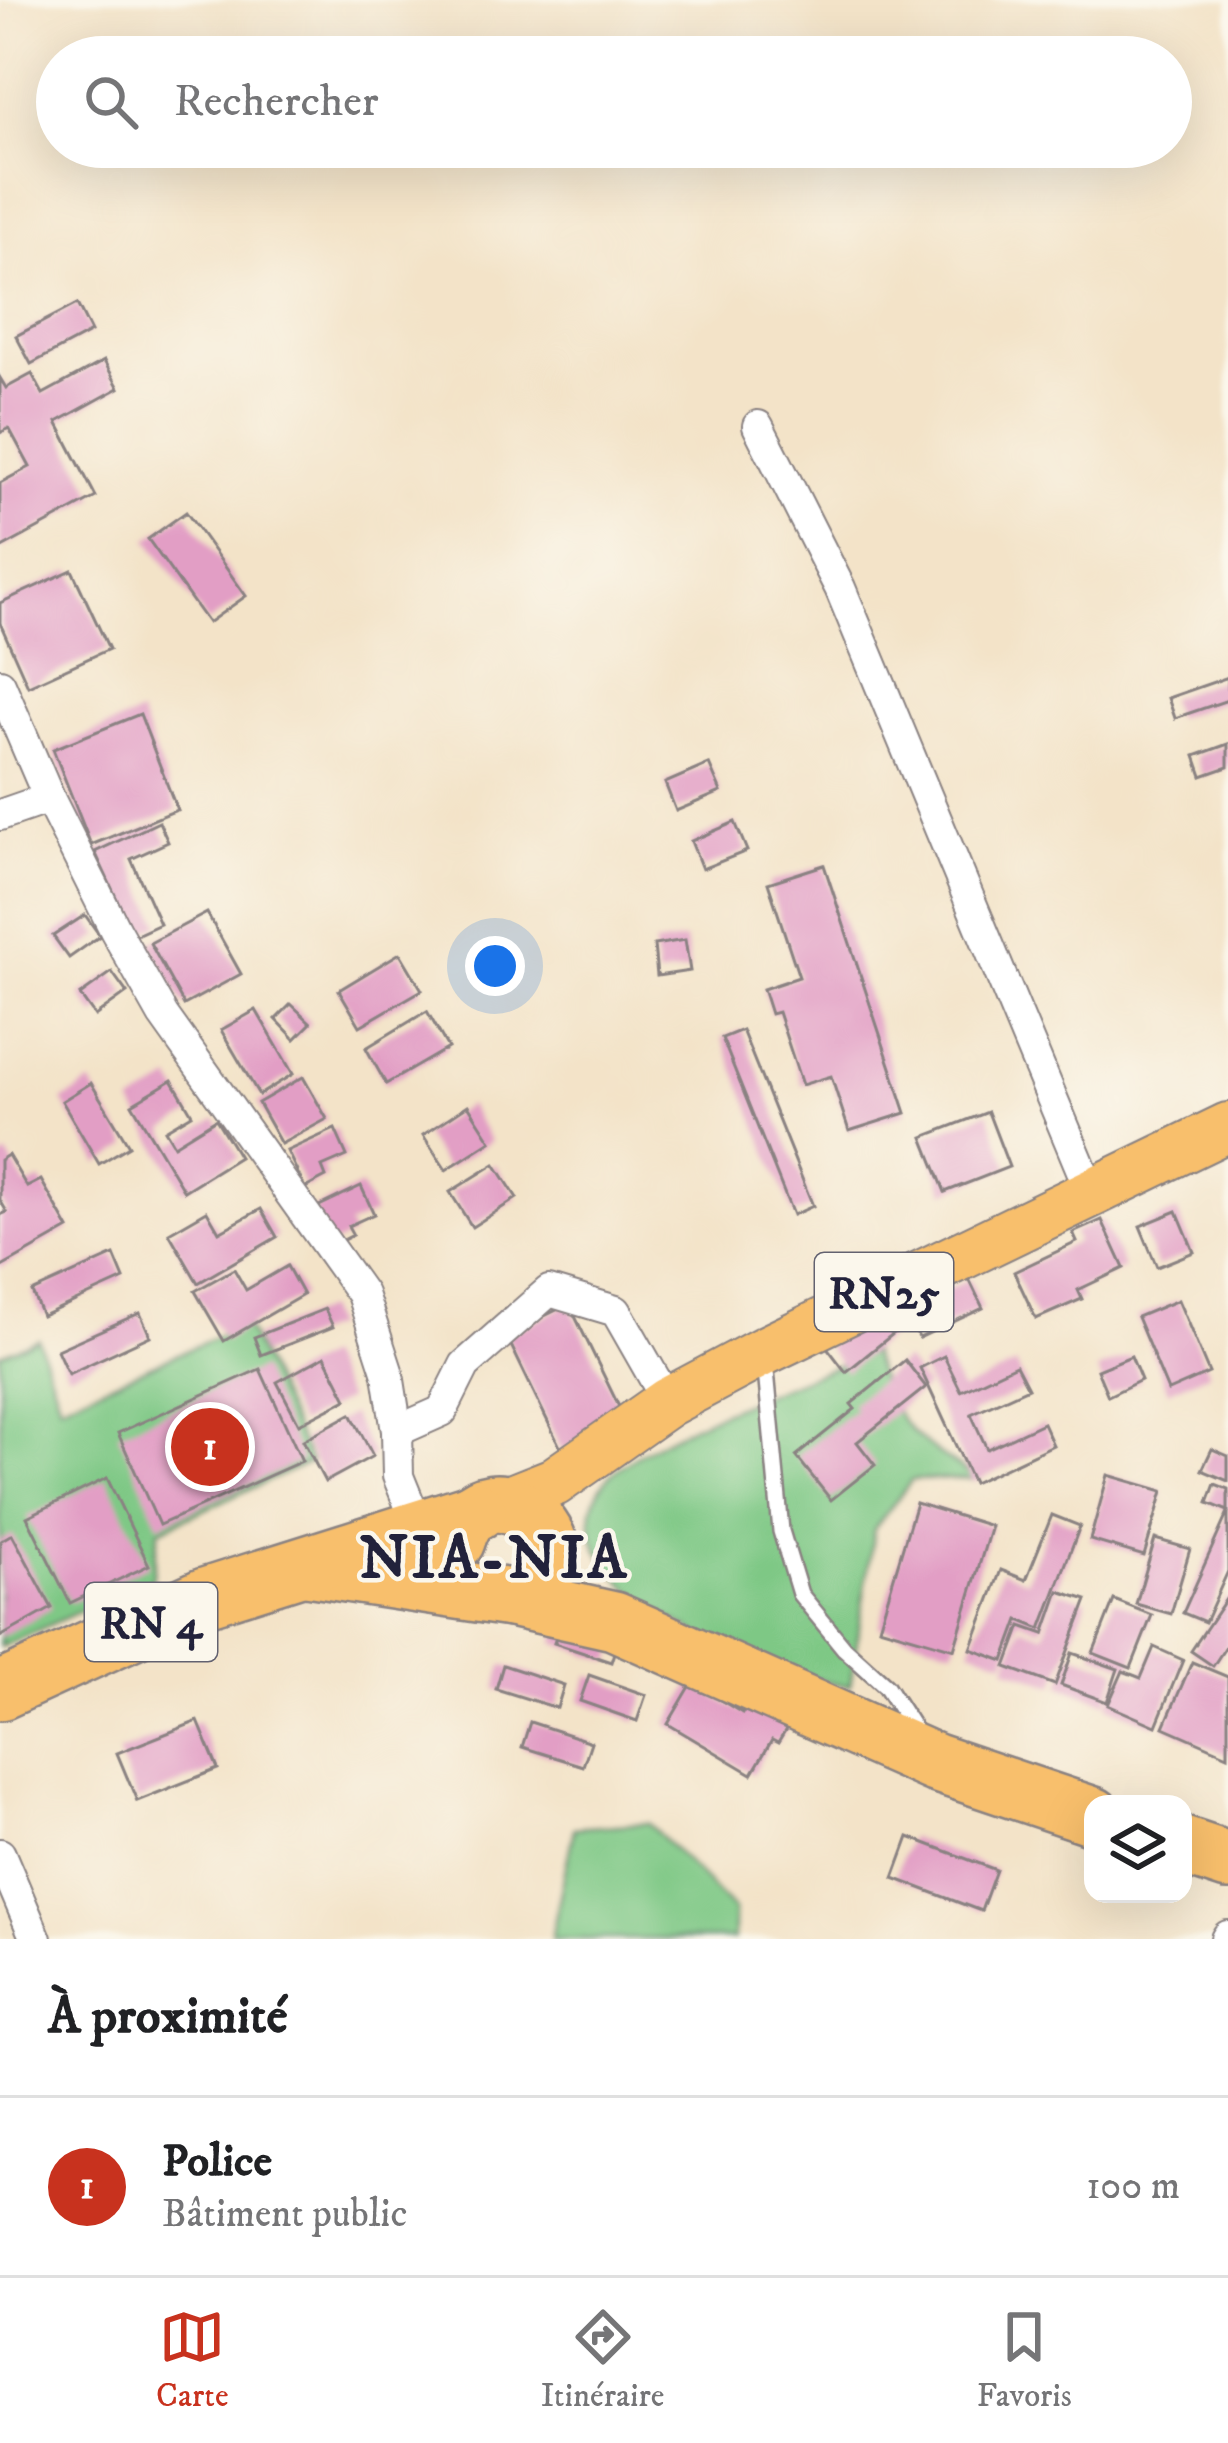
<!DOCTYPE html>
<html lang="fr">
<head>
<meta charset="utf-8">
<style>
	:root { --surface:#fff; --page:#f2f2f2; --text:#202124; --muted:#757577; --line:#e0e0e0; --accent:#c8321e }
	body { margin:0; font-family:"IM FELL DW Pica",serif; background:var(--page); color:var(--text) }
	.controls { position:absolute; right:36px; bottom:36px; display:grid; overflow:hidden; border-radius:24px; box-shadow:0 12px 48px #0002 }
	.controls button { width:108px; height:108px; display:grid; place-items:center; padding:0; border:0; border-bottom:3px solid var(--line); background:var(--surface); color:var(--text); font:60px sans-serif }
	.you { position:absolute; left:495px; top:966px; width:42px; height:42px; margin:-30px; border:9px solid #fff; border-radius:50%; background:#1a73e8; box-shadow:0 0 0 18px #1a73e833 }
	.badge { display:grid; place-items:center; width:78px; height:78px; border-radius:50%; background:var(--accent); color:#fff; font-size:39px; font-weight:700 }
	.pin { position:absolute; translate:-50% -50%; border:6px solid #fff; box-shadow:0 3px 12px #0006 }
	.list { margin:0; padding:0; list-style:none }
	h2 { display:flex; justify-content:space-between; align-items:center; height:156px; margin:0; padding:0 48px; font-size:51px }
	h2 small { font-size:39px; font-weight:400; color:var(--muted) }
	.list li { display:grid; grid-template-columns:78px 1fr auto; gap:36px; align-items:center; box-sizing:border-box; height:180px; padding:0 48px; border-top:3px solid var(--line) }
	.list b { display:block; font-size:45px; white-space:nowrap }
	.list p { margin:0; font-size:39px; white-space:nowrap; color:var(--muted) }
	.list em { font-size:39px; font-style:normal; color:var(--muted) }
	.icon { flex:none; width:66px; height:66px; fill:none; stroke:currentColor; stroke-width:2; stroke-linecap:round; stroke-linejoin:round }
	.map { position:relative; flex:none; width:1228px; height:1939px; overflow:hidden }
	.search { position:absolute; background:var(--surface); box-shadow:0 12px 48px #0002; left:36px; right:36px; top:36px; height:132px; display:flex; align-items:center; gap:30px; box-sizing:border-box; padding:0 42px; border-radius:66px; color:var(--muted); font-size:45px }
	.sheet { height:336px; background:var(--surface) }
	nav { display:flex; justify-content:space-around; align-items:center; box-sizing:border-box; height:168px; border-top:3px solid var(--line); background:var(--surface); font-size:33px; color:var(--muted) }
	nav a { display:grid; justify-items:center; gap:6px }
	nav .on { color:var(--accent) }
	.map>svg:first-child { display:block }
	.green { fill:#7ec885; stroke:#507560; stroke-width:3 }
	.building { fill:#e29ec5 }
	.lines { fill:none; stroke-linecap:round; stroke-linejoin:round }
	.lane-casing { stroke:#8a8282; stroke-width:20 }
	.street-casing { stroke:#8a8282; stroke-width:34 }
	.primary-casing { stroke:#8a8282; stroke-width:52 }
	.highway-casing { stroke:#8a8282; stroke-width:62 }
	.lane { stroke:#fff; stroke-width:15 }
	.street { stroke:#fff; stroke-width:30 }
	.primary { stroke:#f8bf6c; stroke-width:48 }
	.highway { stroke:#f8bf6c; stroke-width:57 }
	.labels { text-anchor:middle; stroke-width:9; stroke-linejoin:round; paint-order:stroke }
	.shield { fill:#fbf7ec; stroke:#636270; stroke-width:3 }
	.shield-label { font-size:45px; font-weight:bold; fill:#22223b }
	.district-label { font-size:60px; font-weight:bold; letter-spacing:3px; fill:#22223b; stroke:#fbf7ec }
</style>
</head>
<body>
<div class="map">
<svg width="1228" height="1939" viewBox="0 0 1228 1939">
	<rect width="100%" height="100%" fill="#fbf7ec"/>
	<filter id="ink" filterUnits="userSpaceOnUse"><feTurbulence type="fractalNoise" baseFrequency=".00833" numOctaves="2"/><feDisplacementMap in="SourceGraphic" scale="24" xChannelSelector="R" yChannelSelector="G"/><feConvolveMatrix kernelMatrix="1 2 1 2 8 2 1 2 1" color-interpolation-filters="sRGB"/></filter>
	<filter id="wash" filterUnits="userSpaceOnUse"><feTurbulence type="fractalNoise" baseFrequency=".004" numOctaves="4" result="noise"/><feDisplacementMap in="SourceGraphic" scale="48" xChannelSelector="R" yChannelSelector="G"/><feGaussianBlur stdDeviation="2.7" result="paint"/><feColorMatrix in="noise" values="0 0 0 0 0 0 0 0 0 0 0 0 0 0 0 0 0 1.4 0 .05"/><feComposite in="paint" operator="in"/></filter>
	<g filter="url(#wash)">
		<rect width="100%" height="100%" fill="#f3e3c8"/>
		<!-- green -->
		<g class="green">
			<polygon points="245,1325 310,1462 159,1530 152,1579 0,1647 0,1354 38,1339 60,1405"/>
			<path d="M 871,1353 C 893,1427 916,1439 977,1479 L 912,1480 L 874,1529 L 850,1686 C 781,1676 539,1591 601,1487 C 630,1440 814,1375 871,1353 Z"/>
			<polygon points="648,1823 734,1910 734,1939 551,1939 574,1828"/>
		</g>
		<g id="blocks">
			<!-- building -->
			<g class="building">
				<polygon points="77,304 91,332 31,364 16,336"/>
				<polygon points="104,361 119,388 57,422 96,497 0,549 0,483 30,467 9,428 0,433 0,378 6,388 32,374 43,394"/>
				<polygon points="186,512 246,596 208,623 148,539"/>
				<polygon points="72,570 109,649 28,686 0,623 0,603"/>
				<polygon points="1228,677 1228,700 1175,718 1168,698"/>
				<polygon points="140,714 177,810 91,845 53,749"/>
				<polygon points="1228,744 1228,767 1202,776 1195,756"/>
				<polygon points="709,764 721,792 676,811 665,783"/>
				<polygon points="159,822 168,842 131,859 160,924 134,936 95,852"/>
				<polygon points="735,822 747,851 702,869 691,841"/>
				<polygon points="824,865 906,1113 849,1131 831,1076 802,1085 778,1012 771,1014 763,989 799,977 768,883"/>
				<polygon points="207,913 241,974 184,1005 150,943"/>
				<polygon points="85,915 100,936 69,958 53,936"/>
				<polygon points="685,940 690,971 657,976 654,945"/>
				<polygon points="400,953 422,990 360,1026 339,990"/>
				<polygon points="112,972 127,993 95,1016 80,995"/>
				<polygon points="291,1004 311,1023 295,1039 276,1019"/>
				<polygon points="256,1010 293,1074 259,1095 221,1030"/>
				<polygon points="427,1011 448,1048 386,1084 366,1048"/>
				<polygon points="742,1030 813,1206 793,1215 722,1038"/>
				<polygon points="303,1077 327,1119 281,1144 258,1103"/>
				<polygon points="172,1080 192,1114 165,1130 174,1145 216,1119 239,1157 184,1191 132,1104"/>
				<polygon points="91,1083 129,1146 99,1164 62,1101"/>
				<polygon points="468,1105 491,1141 446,1170 423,1135"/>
				<polygon points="988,1112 1009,1167 945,1192 923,1137"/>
				<polygon points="335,1129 347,1156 322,1167 326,1177 305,1188 287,1151"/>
				<polygon points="8,1155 27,1187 41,1180 69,1229 0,1268 0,1215 7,1212 0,1200 0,1160"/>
				<polygon points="495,1164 517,1198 472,1227 450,1192"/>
				<polygon points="361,1186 374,1214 348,1226 353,1235 331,1246 313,1209"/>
				<polygon points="261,1209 277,1237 198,1283 169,1233 207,1211 219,1232"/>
				<polygon points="1177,1211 1194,1252 1157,1267 1140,1226"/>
				<polygon points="1102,1220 1124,1268 1078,1290 1082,1299 1036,1319 1014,1272 1077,1242 1073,1233"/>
				<polygon points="114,1255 124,1279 42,1316 32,1292"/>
				<polygon points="287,1266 303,1295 224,1341 195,1291 234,1269 246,1290"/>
				<polygon points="969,1279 983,1308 919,1338 906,1310"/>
				<polygon points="1178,1300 1209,1373 1168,1391 1137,1317"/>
				<polygon points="879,1303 899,1329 846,1372 826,1346"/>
				<polygon points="569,1304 625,1419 562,1451 506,1335"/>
				<polygon points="325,1309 333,1327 261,1355 254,1337"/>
				<polygon points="140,1313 150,1336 68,1374 57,1350"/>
				<polygon points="325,1356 347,1399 299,1424 277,1382"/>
				<polygon points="944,1356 961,1391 1016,1365 1028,1388 971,1414 987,1449 1043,1423 1053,1445 973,1483 920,1368"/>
				<polygon points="1131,1356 1141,1380 1108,1396 1097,1370"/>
				<polygon points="905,1360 926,1387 857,1442 875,1465 831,1500 796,1456 855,1409 851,1404"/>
				<polygon points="260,1369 302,1461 159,1525 118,1433"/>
				<polygon points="351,1414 373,1456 325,1482 303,1440"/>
				<polygon points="1212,1449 1228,1456 1228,1481 1202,1470"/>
				<polygon points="1108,1475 1163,1491 1144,1556 1090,1540"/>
				<polygon points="107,1478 149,1565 70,1603 27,1517"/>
				<polygon points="1215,1484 1228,1489 1228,1511 1208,1503"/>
				<polygon points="916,1503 991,1526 954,1649 879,1627"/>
				<polygon points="1228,1512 1228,1571 1205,1622 1183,1613"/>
				<polygon points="1052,1515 1080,1526 1041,1629 1019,1620 1004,1661 971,1649 1001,1570 1026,1580"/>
				<polygon points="12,1534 52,1608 0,1637 0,1541"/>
				<polygon points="1155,1539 1190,1549 1171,1614 1136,1604"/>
				<polygon points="1059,1591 1087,1600 1055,1685 1006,1667 1021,1626 1044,1634"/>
				<polygon points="1228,1596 1228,1643 1213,1666 1191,1651"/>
				<polygon points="1114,1600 1152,1615 1131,1668 1093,1653"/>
				<polygon points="563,1617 619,1637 611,1662 554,1643"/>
				<polygon points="1154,1647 1183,1660 1156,1726 1108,1705 1123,1671 1141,1678"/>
				<polygon points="1072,1653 1118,1669 1107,1702 1061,1685"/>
				<polygon points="1192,1662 1228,1677 1228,1755 1164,1727"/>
				<polygon points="503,1665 564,1685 557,1708 496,1689"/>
				<polygon points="589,1675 646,1695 637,1721 580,1701"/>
				<polygon points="692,1683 742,1713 751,1696 792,1720 778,1743 772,1740 752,1774 668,1724"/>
				<polygon points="198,1721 218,1769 137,1801 117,1753"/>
				<polygon points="530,1722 591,1742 583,1766 522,1747"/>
				<polygon points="909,1837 996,1870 981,1911 894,1878"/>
			</g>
		</g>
	</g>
	<g filter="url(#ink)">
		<use href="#blocks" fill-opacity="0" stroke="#8a8282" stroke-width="3"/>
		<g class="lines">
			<defs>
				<polyline id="lane" points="765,1360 781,1531 800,1594 844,1648 886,1686 916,1733"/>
				<g id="street">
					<polyline points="758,426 840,588 1091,1192"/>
					<polyline points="0,684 49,798 115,930 163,1015 362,1294 388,1374 397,1431 398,1476 419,1528"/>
					<polyline points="0,815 49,798"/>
					<polyline points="397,1431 442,1411 465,1365 549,1291 616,1311 668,1402"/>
					<polyline points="0,1854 36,1939"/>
					<polyline points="1226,1939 1228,1936"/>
				</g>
				<polyline id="primary" points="501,1503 554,1482 668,1402 764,1351 1228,1127"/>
				<g id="highway">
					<path d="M 456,1541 C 485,1443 614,1562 511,1598"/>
					<polyline points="307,1567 511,1598 614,1621 935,1763 1093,1816"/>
					<polyline points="0,1691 205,1597 477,1511"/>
					<polyline points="1183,1846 1228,1861"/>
				</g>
			</defs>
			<!-- lane casing -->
			<use href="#lane" class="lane-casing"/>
			<!-- street casing -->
			<use href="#street" class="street-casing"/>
			<!-- primary casing -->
			<use href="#primary" class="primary-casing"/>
			<!-- highway casing -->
			<use href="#highway" class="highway-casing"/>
			<!-- lane -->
			<use href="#lane" class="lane"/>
			<!-- street -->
			<use href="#street" class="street"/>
			<!-- primary -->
			<use href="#primary" class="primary"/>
			<!-- highway -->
			<use href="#highway" class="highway"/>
		</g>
	</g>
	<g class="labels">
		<!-- shield labels -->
		<g class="shield">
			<rect x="815" y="1253" width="138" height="78" rx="9"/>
			<rect x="85" y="1583" width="132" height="78" rx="9"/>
		</g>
		<g class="shield-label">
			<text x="884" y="1308">RN25</text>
			<text x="151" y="1638">RN 4</text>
		</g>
		<!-- district labels -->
		<g class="district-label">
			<text x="494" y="1577">NIA-NIA</text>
		</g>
	</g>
</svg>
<div class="controls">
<button><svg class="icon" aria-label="layers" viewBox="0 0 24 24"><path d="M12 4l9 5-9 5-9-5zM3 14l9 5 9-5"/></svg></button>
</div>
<div class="you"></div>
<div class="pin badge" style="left:210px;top:1447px">1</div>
<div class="search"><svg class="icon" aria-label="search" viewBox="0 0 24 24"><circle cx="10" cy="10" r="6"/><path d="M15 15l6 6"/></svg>Rechercher</div>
</div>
<section class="sheet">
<h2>À proximité<small></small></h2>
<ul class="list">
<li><span class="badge">1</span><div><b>Police</b><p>Bâtiment public</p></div><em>100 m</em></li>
</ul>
</section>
<nav>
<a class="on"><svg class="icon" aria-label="map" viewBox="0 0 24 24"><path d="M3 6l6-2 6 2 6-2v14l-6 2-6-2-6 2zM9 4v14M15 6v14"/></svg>Carte</a>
<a><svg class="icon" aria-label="directions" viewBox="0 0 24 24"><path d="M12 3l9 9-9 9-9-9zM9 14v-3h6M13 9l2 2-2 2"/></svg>Itinéraire</a>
<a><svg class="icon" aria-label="saved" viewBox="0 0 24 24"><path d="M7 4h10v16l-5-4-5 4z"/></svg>Favoris</a>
</nav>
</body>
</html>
